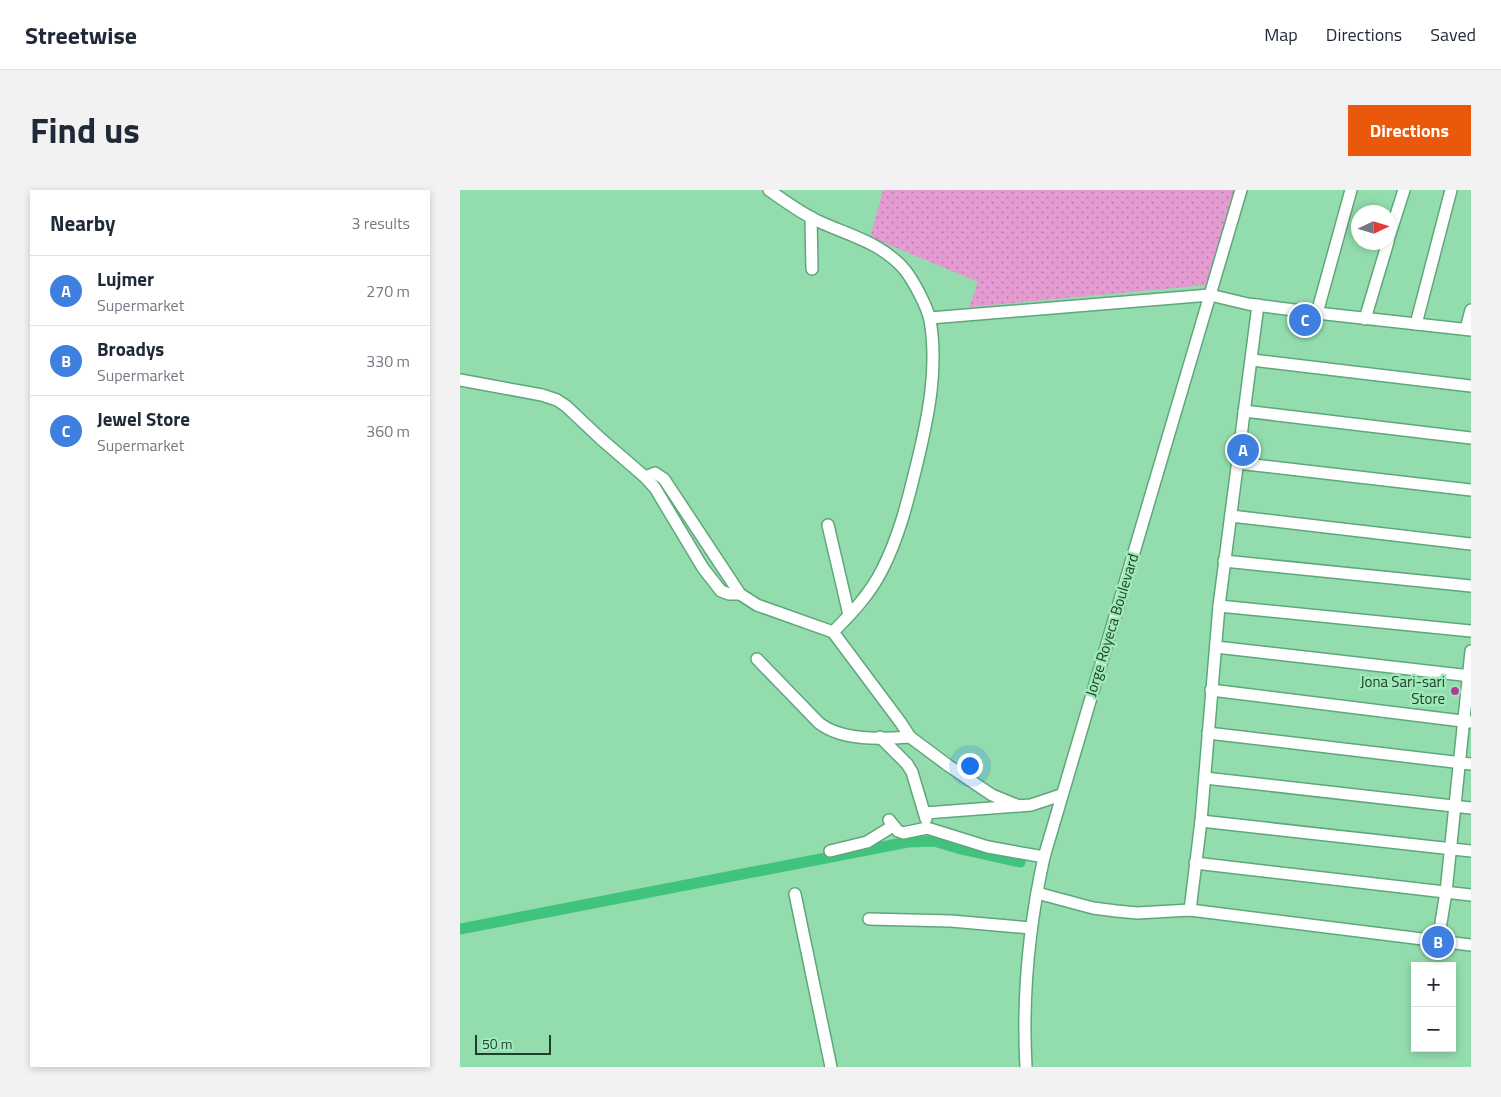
<!DOCTYPE html>
<html lang="en">
<head>
<meta charset="utf-8">
<style>
	:root { --surface:#fff; --page:#f2f2f3; --text:#1f2937; --muted:#747a83; --line:#e0e1e3; --accent:#ea580c }
	body { margin:0; font-family:"Titillium Web",sans-serif; background:var(--page); color:var(--text) }
	.controls { position:absolute; right:15px; bottom:15px; display:grid; overflow:hidden; border-radius:0px; box-shadow:0 2px 8px #0003 }
	.controls button { width:45px; height:45px; display:grid; place-items:center; padding:0; border:0; border-bottom:1px solid var(--line); background:var(--surface); color:var(--text); font:25px sans-serif }
	.compass { position:absolute; left:891px; top:15px; width:45px; height:45px; border-radius:50%; background:var(--surface); box-shadow:0 2px 8px #0003; rotate:86deg }
	.scale { position:absolute; left:15px; bottom:12px; width:76px; box-sizing:border-box; padding-left:5px; border:2px solid #213f2d; border-top:0; font-size:14px; line-height:18px; white-space:nowrap; color:#213f2d; -webkit-text-stroke:4px #a0eaba; paint-order:stroke }
	.you { position:absolute; left:509px; top:575px; width:18px; height:18px; margin:-12px; border:4px solid #fff; border-radius:50%; background:#1a73e8; box-shadow:0 0 0 8px #1a73e833 }
	.badge { display:grid; place-items:center; width:32px; height:32px; border-radius:50%; background:var(--accent); color:#fff; font-size:16px; font-weight:700 }
	.pin { position:absolute; translate:-50% -50%; border:2px solid #fff; box-shadow:0 1px 5px #0006 }
	.list { margin:0; padding:0; list-style:none }
	h2 { display:flex; justify-content:space-between; align-items:center; height:65px; margin:0; padding:0 20px; font-size:21px }
	h2 small { font-size:16px; font-weight:400; color:var(--muted) }
	.list li { display:grid; grid-template-columns:32px 1fr auto; gap:15px; align-items:center; box-sizing:border-box; height:70px; padding:0 20px; border-top:1px solid var(--line) }
	.list b { display:block; font-size:19px; white-space:nowrap }
	.list p { margin:0; font-size:16px; white-space:nowrap; color:var(--muted) }
	.list em { font-size:16px; font-style:normal; color:var(--muted) }
	.map { position:relative; flex:none; width:1011px; height:877px; overflow:hidden; border-radius:0px }
	header { display:flex; align-items:center; gap:30px; box-sizing:border-box; height:70px; padding:0 25px; background:var(--surface); border-bottom:1px solid var(--line) }
	header strong { font-size:24px }
	nav { display:flex; gap:28px; margin-inline-start:auto; font-size:18px }
	.intro { display:flex; align-items:center; justify-content:space-between; box-sizing:border-box; height:120px; padding:0 30px }
	h1 { margin:0; font-size:35px }
	.button { padding:12px 22px; border-radius:0px; background:var(--accent); color:#fff; font-size:18px; font-weight:700 }
	main { display:flex; gap:30px; padding:0 30px }
	aside { flex:1; background:var(--surface); border-radius:0px; box-shadow:0 2px 8px #0003 }
	.map>svg:first-child { display:block }
	.grass { fill:url(#grass-dots) }
	.lines { fill:none; stroke-linecap:round; stroke-linejoin:round }
	.canal { stroke:#40c47d; stroke-width:11 }
	.minor-casing { stroke:#5fa77b; stroke-width:14 }
	.minor { stroke:#fff; stroke-width:11 }
	.poi-dot { fill:#ae3e9a; stroke:#a0eaba; stroke-width:2 }
	.labels { text-anchor:middle; stroke-width:5; stroke-linejoin:round; paint-order:stroke }
	.street-label { font-size:15px; fill:#213f2d; stroke:#a0eaba }
	.poi-label { font-size:15px; fill:#213f2d; stroke:#a0eaba; text-anchor:end }
</style>
</head>
<body>
<header>
<strong>Streetwise</strong>
<nav><a>Map</a><a>Directions</a><a>Saved</a></nav>
</header>
<div class="intro"><h1>Find us</h1><a class="button">Directions</a></div>
<main>
<aside>
<h2>Nearby<small>3 results</small></h2>
<ul class="list">
<li><span class="badge" style="background:#3f7fe0">A</span><div><b>Lujmer</b><p>Supermarket</p></div><em>270 m</em></li>
<li><span class="badge" style="background:#3f7fe0">B</span><div><b>Broadys</b><p>Supermarket</p></div><em>330 m</em></li>
<li><span class="badge" style="background:#3f7fe0">C</span><div><b>Jewel Store</b><p>Supermarket</p></div><em>360 m</em></li>
</ul>
</aside>
<div class="map">
<svg width="1011" height="877" viewBox="0 0 1011 877">
	<defs>
		<pattern id="grass-dots" width="8" height="8" patternUnits="userSpaceOnUse" patternTransform="scale(1.25)"><rect width="8" height="8" fill="#e49bd2"/><path d="M2 2h.1M6 6h.1" fill="none" stroke="#b880ab" stroke-width="1.8" stroke-linecap="round"/></pattern>
	</defs>
	<rect width="100%" height="100%" fill="#93dcae"/>
	<!-- grass -->
	<polygon class="grass" points="423,0 776,0 747,95 509,117 518,92 410,47"/>
	<g class="lines">
		<!-- canal -->
		<polyline class="canal" points="0,739 448,652 474,651 501,659 560,672"/>
		<defs>
			<g id="minor">
				<path d="M 309,0 C 326,12 342,24 360,32 C 391,46 422,53 445,80 C 454,92 467,116 470,130 C 478,177 469,223 458,269 C 449,306 440,345 422,380 C 410,404 392,423 373,442"/>
				<polyline points="351,27 352,79"/>
				<polyline points="928,50 944,0"/>
				<polyline points="857,123 891,0"/>
				<polyline points="470,128 750,105 788,114 857,123 1011,140"/>
				<polyline points="905,129 928,52"/>
				<polyline points="956,134 991,0"/>
				<polyline points="1006,139 1011,120"/>
				<polyline points="792,170 1011,196"/>
				<polyline points="0,190 82,205 97,210 106,216 141,249 185,287 195,298 243,378 261,401 269,404 280,404"/>
				<polyline points="784,221 1011,248"/>
				<polyline points="777,273 1011,300"/>
				<polyline points="185,287 195,283 204,289 280,404 297,415 373,442 441,533 450,547 489,576 532,605 559,616"/>
				<polyline points="771,326 1011,354"/>
				<polyline points="368,335 389,425"/>
				<polyline points="764,371 1011,396"/>
				<polyline points="759,416 1011,441"/>
				<polyline points="756,457 1011,486"/>
				<path d="M 297,469 L 359,533 C 382,551 421,549 450,547"/>
				<polyline points="751,500 1010,532"/>
				<polyline points="748,543 1011,574"/>
				<polyline points="420,547 447,574 452,582 466,629"/>
				<polyline points="745,588 1011,618"/>
				<polyline points="465,623 571,615 601,605"/>
				<polyline points="429,630 438,641 443,643 467,638 528,657 584,667"/>
				<polyline points="741,631 1011,661"/>
				<polyline points="370,661 407,652 433,636"/>
				<polyline points="735,673 1011,705"/>
				<polyline points="577,703 633,718 656,721 677,723 730,720 1011,755"/>
				<polyline points="335,704 371,877"/>
				<polyline points="730,720 741,631 759,416 798,115"/>
				<polyline points="409,729 491,731 571,738"/>
				<polyline points="978,751 986,702 1011,461"/>
				<path d="M 566,877 C 562,806 569,736 584,667 L 781,0"/>
			</g>
		</defs>
		<!-- minor casing -->
		<use href="#minor" class="minor-casing"/>
		<!-- minor -->
		<use href="#minor" class="minor"/>
	</g>
	<!-- markers -->
	<circle class="poi-dot" cx="995" cy="501" r="5"/>
	<g class="labels">
		<!-- street labels -->
		<g class="street-label">
			<text transform="translate(652 435) rotate(-73)" y="5">Jorge Royeca Boulevard</text>
		</g>
		<!-- poi labels -->
		<g class="poi-label">
			<text x="985" y="497">Jona Sari-sari<tspan x="985" dy="17">Store</tspan></text>
		</g>
	</g>
</svg>
<div class="controls">
<button>+</button>
<button>−</button>
</div>
<svg class="compass" viewBox="-18 -18 36 36"><path d="M0-13l5 13h-10z" fill="#e53935"/><path d="M0 13l5-13h-10z" fill="#747a83"/></svg>
<div class="scale">50 m</div>
<div class="you"></div>
<div class="pin badge" style="left:783px;top:260px;background:#3f7fe0">A</div>
<div class="pin badge" style="left:978px;top:752px;background:#3f7fe0">B</div>
<div class="pin badge" style="left:845px;top:130px;background:#3f7fe0">C</div>
</div>
</main>
</body>
</html>
